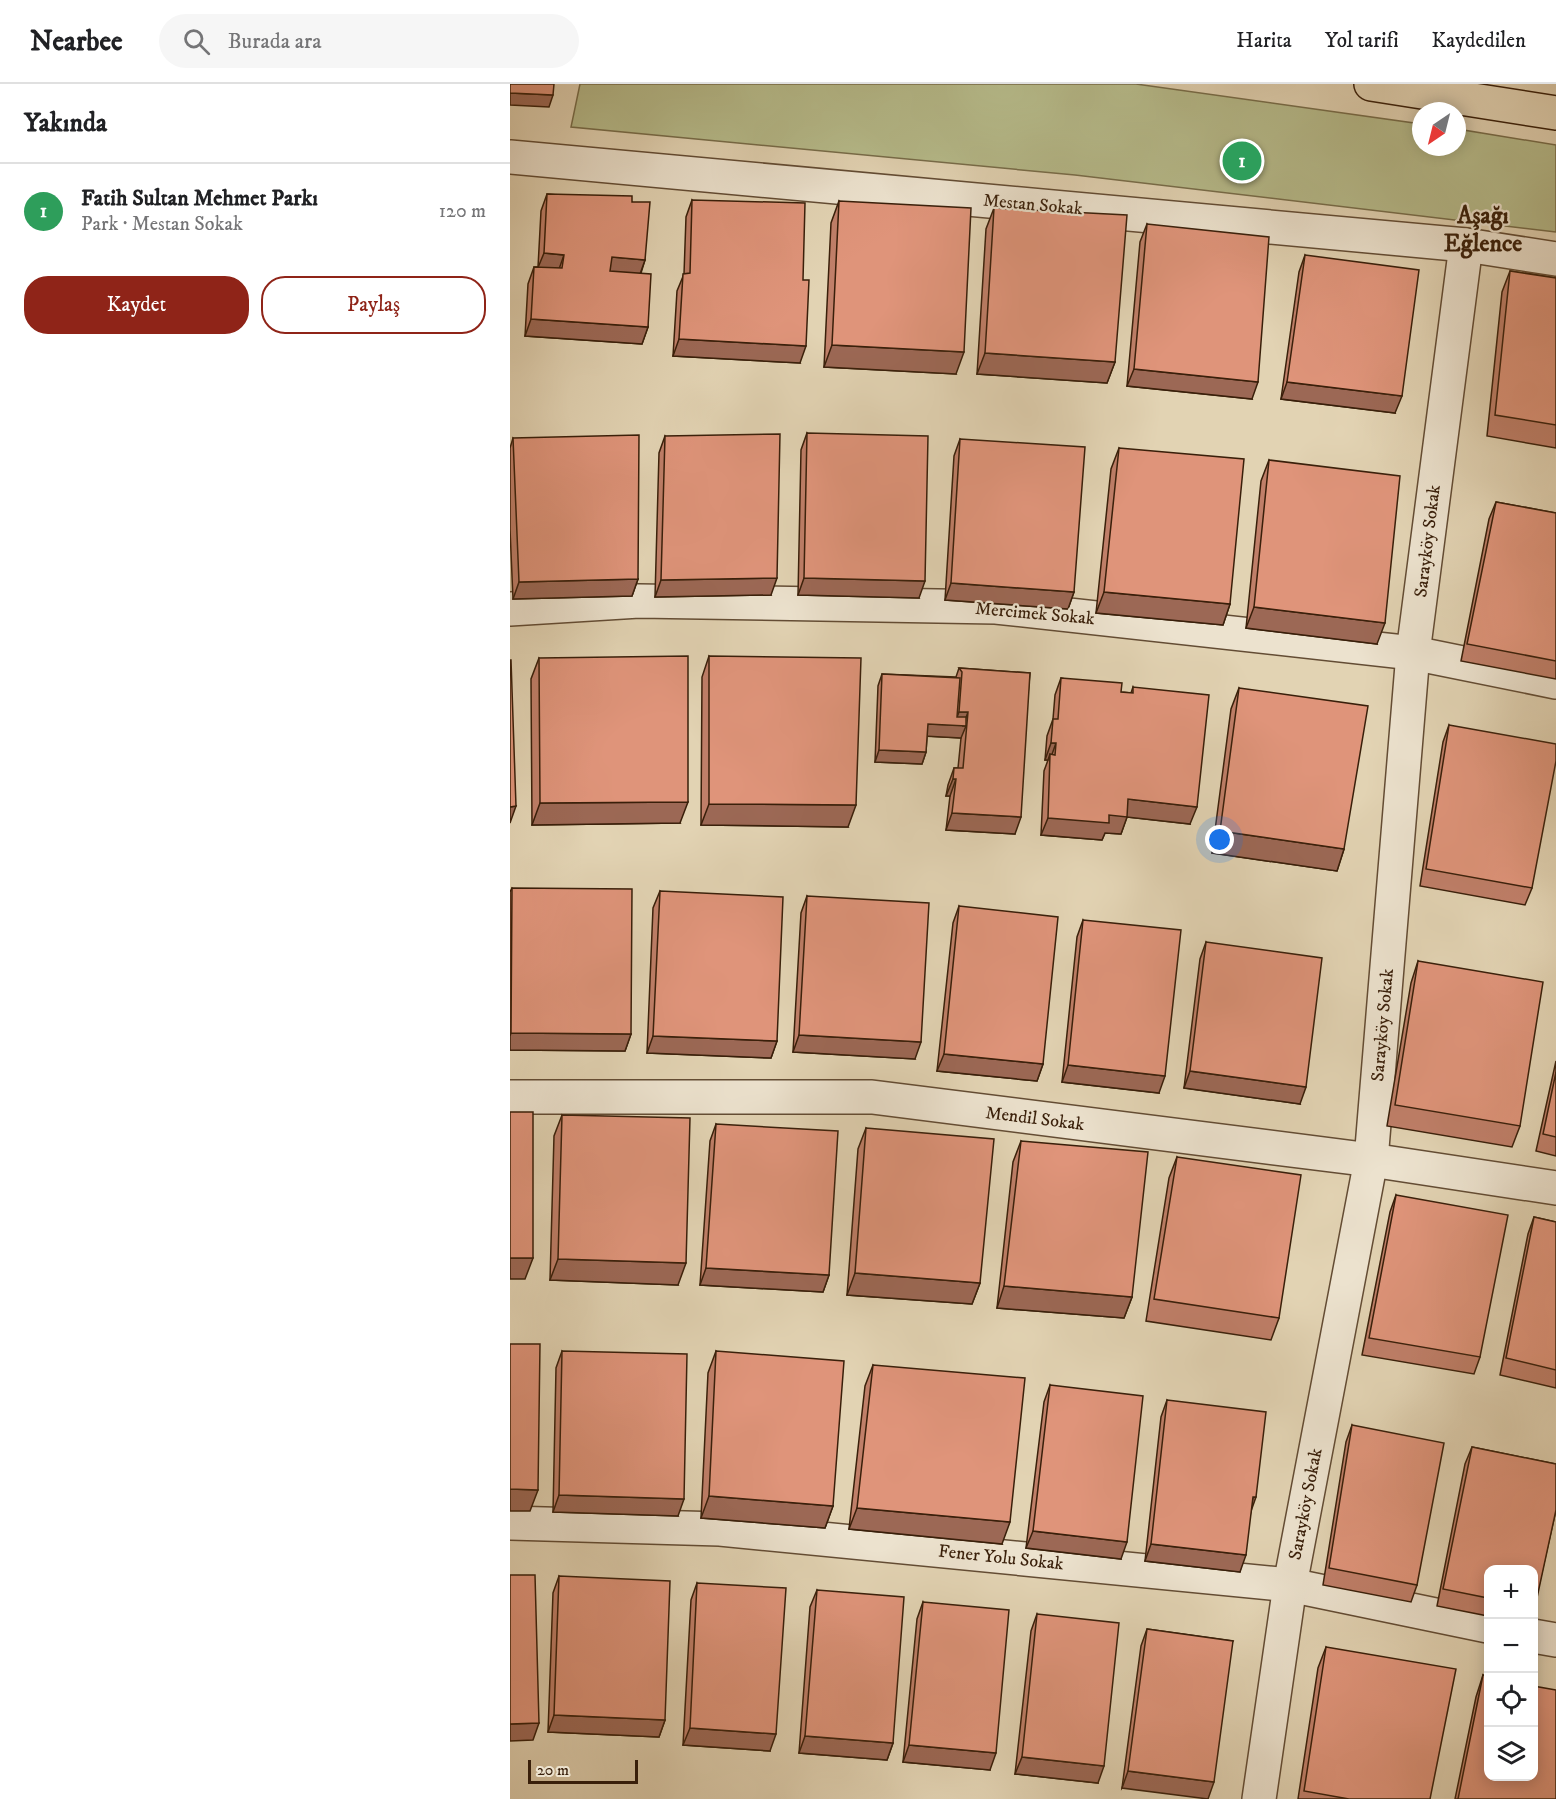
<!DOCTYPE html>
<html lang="tr">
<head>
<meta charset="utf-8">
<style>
	:root { --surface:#fff; --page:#f6f6f6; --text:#202124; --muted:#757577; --line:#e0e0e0; --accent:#8f2418 }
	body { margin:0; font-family:"IM FELL DW Pica",serif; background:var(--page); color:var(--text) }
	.controls { position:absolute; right:18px; bottom:18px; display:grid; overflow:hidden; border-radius:12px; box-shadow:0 3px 15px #0003 }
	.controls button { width:54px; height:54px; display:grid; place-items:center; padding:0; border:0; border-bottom:2px solid var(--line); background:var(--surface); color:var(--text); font:30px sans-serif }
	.compass { position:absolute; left:902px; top:18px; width:54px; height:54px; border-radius:50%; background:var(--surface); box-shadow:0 3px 15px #0003; rotate:215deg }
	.scale { position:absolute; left:18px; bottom:15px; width:110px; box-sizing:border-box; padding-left:6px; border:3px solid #391f0a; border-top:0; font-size:16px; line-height:21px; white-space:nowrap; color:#391f0a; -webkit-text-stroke:4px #ece2ce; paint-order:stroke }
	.you { position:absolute; left:710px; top:756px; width:21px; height:21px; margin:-15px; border:4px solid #fff; border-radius:50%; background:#1a73e8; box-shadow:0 0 0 9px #1a73e833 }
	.badge { display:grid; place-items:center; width:39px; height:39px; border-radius:50%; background:var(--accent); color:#fff; font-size:20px; font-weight:700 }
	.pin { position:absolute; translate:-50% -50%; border:3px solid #fff; box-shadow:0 2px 6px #0006 }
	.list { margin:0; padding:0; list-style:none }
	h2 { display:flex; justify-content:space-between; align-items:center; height:78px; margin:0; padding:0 24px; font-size:26px }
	h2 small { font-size:20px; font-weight:400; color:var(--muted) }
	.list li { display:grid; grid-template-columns:39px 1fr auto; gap:18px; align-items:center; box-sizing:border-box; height:96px; padding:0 24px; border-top:2px solid var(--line) }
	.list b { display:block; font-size:22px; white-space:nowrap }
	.list p { margin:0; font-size:20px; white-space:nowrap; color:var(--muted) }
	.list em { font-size:20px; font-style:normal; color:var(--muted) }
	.actions { display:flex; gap:12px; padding:18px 24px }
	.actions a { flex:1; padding:14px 0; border:2px solid var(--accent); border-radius:24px; text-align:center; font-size:21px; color:var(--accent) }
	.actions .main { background:var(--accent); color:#fff }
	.icon { flex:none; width:33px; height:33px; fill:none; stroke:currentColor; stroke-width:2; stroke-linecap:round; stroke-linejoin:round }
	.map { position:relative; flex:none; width:1046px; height:1715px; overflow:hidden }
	header { display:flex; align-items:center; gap:36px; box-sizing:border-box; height:84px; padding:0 30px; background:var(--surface); border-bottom:2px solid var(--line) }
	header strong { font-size:28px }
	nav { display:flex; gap:33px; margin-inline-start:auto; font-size:21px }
	.search { width:420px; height:54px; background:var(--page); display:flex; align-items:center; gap:15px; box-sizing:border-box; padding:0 21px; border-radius:33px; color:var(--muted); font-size:22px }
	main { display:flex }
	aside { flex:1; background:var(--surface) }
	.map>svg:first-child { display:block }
	.green { fill:#b6bb8b; stroke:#786d4a; stroke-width:1.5 }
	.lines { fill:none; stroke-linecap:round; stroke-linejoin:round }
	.minor-casing { stroke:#634c34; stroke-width:36 }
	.major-casing { stroke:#391f0a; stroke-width:36 }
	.minor { stroke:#ece2ce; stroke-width:33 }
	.major { stroke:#e2d3b3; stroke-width:33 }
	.wall { fill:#c07f69; stroke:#391f0a; stroke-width:1.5 }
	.shaded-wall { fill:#9c6855; stroke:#391f0a; stroke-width:1.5 }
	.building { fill:#df947a; stroke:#391f0a; stroke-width:1.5 }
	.labels { text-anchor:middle; stroke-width:4.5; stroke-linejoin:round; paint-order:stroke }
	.street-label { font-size:18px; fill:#391f0a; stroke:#ece2ce }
	.district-label { font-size:24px; font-weight:bold; fill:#391f0a; stroke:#ece2ce }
</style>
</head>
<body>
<header>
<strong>Nearbee</strong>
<div class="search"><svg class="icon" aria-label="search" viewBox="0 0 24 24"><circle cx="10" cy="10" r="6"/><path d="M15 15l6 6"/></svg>Burada ara</div>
<nav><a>Harita</a><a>Yol tarifi</a><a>Kaydedilen</a></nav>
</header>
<main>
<aside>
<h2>Yakında<small></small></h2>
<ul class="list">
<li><span class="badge" style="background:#2e9e5b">1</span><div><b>Fatih Sultan Mehmet Parkı</b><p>Park · Mestan Sokak</p></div><em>120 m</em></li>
</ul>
<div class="actions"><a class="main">Kaydet</a><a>Paylaş</a></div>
</aside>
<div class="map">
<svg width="1046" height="1715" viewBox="0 0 1046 1715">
	<rect width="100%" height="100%" fill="#e2d3b3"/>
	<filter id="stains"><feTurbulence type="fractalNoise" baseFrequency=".00333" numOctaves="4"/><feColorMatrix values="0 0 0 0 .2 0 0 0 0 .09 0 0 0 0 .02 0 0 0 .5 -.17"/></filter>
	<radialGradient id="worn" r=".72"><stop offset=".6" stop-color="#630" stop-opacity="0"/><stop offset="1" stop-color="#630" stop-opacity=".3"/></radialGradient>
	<!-- green -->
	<polygon class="green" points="70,0 626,0 911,40 911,63 947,63 947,45 1046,61 1046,148 565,91 61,43"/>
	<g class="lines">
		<defs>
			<g id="minor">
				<polyline points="0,73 956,161 1046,175"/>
				<polyline points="0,525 129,517 486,523 903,569 1046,598"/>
				<polyline points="0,1013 362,1013 861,1076 1046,1104"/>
				<polyline points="0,1439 210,1445 780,1501 978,1542"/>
				<polyline points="1023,1552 1046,1556"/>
				<polyline points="749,1715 780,1501 861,1076 903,569 956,161"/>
			</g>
			<polyline id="major" points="861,0 1046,29"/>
		</defs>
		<!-- minor casing -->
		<use href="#minor" class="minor-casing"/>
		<!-- major casing -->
		<use href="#major" class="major-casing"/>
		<!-- minor -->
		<use href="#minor" class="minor"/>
		<!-- major -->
		<use href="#major" class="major"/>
	</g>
	<!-- wall -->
	<g class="wall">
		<polygon points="37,110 122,118 135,176 131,189 138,243 132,260 15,252 18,200 24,183 28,183 31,127"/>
		<polygon points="182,116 290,279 163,272 167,207 174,190 176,133"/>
		<polygon points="329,117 446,290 314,283 321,139"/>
		<polygon points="484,124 605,278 597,299 467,290 476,145"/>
		<polygon points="637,140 742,315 617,302 630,158"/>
		<polygon points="795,171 885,329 771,315 789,188"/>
		<polygon points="1000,187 1046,194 1046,364 977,352 992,208"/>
		<polygon points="297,349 409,514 288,511 291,366"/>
		<polygon points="155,352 261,511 145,513 149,369"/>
		<polygon points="3,354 128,495 122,512 3,515 0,445 0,364"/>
		<polygon points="450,355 564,508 558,525 435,516 444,372"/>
		<polygon points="609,364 720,520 713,541 586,529 601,385"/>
		<polygon points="759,376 867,560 736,544 751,397"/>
		<polygon points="986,418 1046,429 1046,595 951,577 979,435"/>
		<polygon points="199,572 338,743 191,741 192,593"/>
		<polygon points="29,574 170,739 22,741 21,595"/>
		<polygon points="449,584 520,589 505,750 436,746 440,712 436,712 438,701 444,684 448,684 451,654 417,652 416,668 412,680 365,678 368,602 372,590 446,593"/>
		<polygon points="551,594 611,608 621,609 623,603 680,740 617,733 611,750 595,749 592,756 531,751 534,687 538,676 535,676 537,652 543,635 545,611"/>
		<polygon points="729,604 834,765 827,787 702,769 721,625"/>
		<polygon points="939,641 1022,804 1015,821 910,802 933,658"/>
		<polygon points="2,804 121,950 115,967 0,966 0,808"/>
		<polygon points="150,807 267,957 261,974 137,969 143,824"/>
		<polygon points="297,812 405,975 283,968 291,829"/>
		<polygon points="449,822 533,980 527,997 427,987 443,839"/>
		<polygon points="573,836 649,1009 552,998 567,853"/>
		<polygon points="696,858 790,1020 674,1004 690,875"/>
		<polygon points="908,877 1010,1042 1002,1063 877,1042 901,899"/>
		<polygon points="1046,977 1046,1072 1026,1067"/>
		<polygon points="52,1031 168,1201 40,1196 44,1052"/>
		<polygon points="206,1040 319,1191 313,1208 190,1201 200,1057"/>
		<polygon points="356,1044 470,1199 462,1220 337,1211 348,1065"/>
		<polygon points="511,1057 622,1213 614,1234 487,1224 503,1078"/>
		<polygon points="667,1073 769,1234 761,1256 636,1237 659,1094"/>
		<polygon points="886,1111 970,1273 964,1290 852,1271 880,1128"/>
		<polygon points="1024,1133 1046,1138 1046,1304 990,1291 1018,1150"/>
		<polygon points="52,1267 168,1432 43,1428 46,1284"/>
		<polygon points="206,1267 323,1422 315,1444 191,1434 198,1289"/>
		<polygon points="363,1281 492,1460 339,1445 355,1302"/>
		<polygon points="540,1301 611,1475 516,1464 534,1318"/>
		<polygon points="657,1316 741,1427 730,1488 635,1477 651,1333"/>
		<polygon points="842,1341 907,1501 901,1518 813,1501 836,1358"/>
		<polygon points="962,1363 1046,1380 1046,1426 1023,1528 1023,1485 978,1485 978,1532 927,1522 955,1380"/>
		<polygon points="49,1492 155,1636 149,1653 38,1648 43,1509"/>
		<polygon points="187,1499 260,1667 173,1661 181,1516"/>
		<polygon points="307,1506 383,1659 377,1676 289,1669 300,1523"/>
		<polygon points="413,1518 480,1686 393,1678 407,1535"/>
		<polygon points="527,1530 588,1699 505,1690 521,1547"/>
		<polygon points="637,1545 723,1557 612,1704 631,1562"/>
		<polygon points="816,1563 920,1715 788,1715 808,1584"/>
		<polygon points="973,1591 1046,1715 945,1715 966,1613"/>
	</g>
	<!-- shaded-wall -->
	<g class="shaded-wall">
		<polygon points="0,9 43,11 39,23 0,21"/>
		<polygon points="34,169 54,171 48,188 27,186"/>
		<polygon points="102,173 135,176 129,193 96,190"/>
		<polygon points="21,235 138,243 132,260 15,252"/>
		<polygon points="169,255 296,262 290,279 163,272"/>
		<polygon points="322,261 454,268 446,290 314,283"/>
		<polygon points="475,269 605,278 597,299 467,290"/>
		<polygon points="624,285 748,298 742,315 617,302"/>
		<polygon points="777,298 892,312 885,329 771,315"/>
		<polygon points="267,494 261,511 145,513 151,496"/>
		<polygon points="294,494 415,497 409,514 288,511"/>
		<polygon points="128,495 122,512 3,515 9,498"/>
		<polygon points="441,499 564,508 558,525 435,516"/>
		<polygon points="594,508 720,520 713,541 586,529"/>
		<polygon points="744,523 875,539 867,560 736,544"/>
		<polygon points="449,628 458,628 453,642 456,642 451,654 413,652 418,640 444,641"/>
		<polygon points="541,659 546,659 540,676 540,670 538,676 535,676"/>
		<polygon points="369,666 416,668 412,680 365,678"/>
		<polygon points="443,695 446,695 440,712 436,712"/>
		<polygon points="618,715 687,723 680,740 617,733 611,750 595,749 592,756 531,751 538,734 599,731"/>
		<polygon points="178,718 170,739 22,741 30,719"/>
		<polygon points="199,720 346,721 338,743 191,741"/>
		<polygon points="6,722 0,739 0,723"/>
		<polygon points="442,729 511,733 505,750 436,746"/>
		<polygon points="710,747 834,765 827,787 702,769"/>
		<polygon points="1,949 121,950 115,967 0,966 0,952"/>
		<polygon points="289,951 411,958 405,975 283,968"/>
		<polygon points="143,952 267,957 261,974 137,969"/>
		<polygon points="434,970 533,980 527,997 427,987"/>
		<polygon points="558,981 655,992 649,1009 552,998"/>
		<polygon points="680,987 796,1003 790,1020 674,1004"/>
		<polygon points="0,1174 23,1174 15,1195 0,1195"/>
		<polygon points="48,1175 176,1179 168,1201 40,1196"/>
		<polygon points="196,1184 319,1191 313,1208 190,1201"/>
		<polygon points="345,1189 470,1199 462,1220 337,1211"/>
		<polygon points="494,1202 622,1213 614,1234 487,1224"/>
		<polygon points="0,1405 28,1406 20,1427 0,1427"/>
		<polygon points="49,1411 174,1415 168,1432 43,1428"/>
		<polygon points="199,1412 323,1422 315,1444 191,1434"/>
		<polygon points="743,1413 746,1413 740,1430"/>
		<polygon points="347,1424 500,1438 492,1460 339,1445"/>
		<polygon points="523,1447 617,1458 611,1475 516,1464"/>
		<polygon points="641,1460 736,1471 730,1488 635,1477"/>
		<polygon points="44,1631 155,1636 149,1653 38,1648"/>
		<polygon points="29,1639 23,1656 0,1657 0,1640"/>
		<polygon points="180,1644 266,1650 260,1667 173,1661"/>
		<polygon points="295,1652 383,1659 377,1676 289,1669"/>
		<polygon points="399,1661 486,1669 480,1686 393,1678"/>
		<polygon points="512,1673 594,1682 588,1699 505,1690"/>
		<polygon points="618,1687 704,1698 698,1715 612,1704"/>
	</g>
	<!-- building -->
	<g class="building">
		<polygon points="0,0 44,0 43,11 0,9"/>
		<polygon points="37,110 122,112 122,118 140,118 135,176 102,173 100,187 141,190 138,243 21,235 24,183 52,184 54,171 34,169"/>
		<polygon points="182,116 295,119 293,196 299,196 296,262 169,255 173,190 180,189"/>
		<polygon points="329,117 461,124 454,268 322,261"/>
		<polygon points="484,124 617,131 605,278 475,269"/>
		<polygon points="637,140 759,153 748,298 624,285"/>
		<polygon points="795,171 909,186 892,312 777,298"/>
		<polygon points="1000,187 1046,194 1046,341 985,331"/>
		<polygon points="297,349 418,352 415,497 294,494"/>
		<polygon points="270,350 267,494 151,496 155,352"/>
		<polygon points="129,351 128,495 9,498 3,354"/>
		<polygon points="450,355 575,363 564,508 441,499"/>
		<polygon points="609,364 734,375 720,520 594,508"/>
		<polygon points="759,376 890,392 875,539 744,523"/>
		<polygon points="986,418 1046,429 1046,577 957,560"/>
		<polygon points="178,572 178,718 30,719 29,574"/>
		<polygon points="199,572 351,574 346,721 199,720"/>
		<polygon points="0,576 1,576 6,722 0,723"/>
		<polygon points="449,584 520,589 511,733 442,729 446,695 443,695 444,684 453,684 458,628 449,628 452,588"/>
		<polygon points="372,590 450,594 447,633 456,633 456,642 418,640 416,668 369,666"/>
		<polygon points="551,594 612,599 611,608 623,609 623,603 699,611 687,723 618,715 617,733 599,731 599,739 538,734 540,670 545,671 546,659 541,659 543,635 548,635"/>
		<polygon points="729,604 858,622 834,765 710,747"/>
		<polygon points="939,641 1046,660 1046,677 1022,804 916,785"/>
		<polygon points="2,804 122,805 121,950 1,949"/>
		<polygon points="150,807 273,813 267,957 143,952"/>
		<polygon points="297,812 419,819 411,958 289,951"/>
		<polygon points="449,822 548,833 533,980 434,970"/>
		<polygon points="573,836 671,846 655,992 558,981"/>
		<polygon points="696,858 812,874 796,1003 680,987"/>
		<polygon points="908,877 1033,898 1010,1042 885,1021"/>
		<polygon points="1046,988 1046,1053 1033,1050"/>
		<rect x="0" y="1028" width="23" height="146"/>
		<polygon points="52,1031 180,1034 176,1179 48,1175"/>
		<polygon points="206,1040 328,1047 319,1191 196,1184"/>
		<polygon points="356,1044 484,1055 470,1199 345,1189"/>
		<polygon points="511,1057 638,1068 622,1213 494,1202"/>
		<polygon points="667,1073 791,1091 769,1234 644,1215"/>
		<polygon points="886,1111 998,1131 970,1273 859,1254"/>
		<polygon points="1024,1133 1046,1138 1046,1286 996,1274"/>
		<polygon points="0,1260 30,1260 28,1406 0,1405"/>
		<polygon points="52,1267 177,1270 174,1415 49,1411"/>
		<polygon points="206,1267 334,1277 323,1422 199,1412"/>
		<polygon points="363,1281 515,1294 500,1438 347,1424"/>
		<polygon points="540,1301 633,1312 617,1458 523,1447"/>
		<polygon points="657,1316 756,1328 746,1413 743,1413 736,1471 641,1460"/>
		<polygon points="842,1341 934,1359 907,1501 819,1484"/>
		<polygon points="962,1363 1046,1380 1046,1426 1025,1523 1023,1523 1023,1485 978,1485 978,1514 933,1505"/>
		<polygon points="0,1491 25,1491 29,1639 0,1640"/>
		<polygon points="49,1492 160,1497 155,1636 44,1631"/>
		<polygon points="187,1499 276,1504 266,1650 180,1644"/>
		<polygon points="307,1506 394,1513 383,1659 295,1652"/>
		<polygon points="413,1518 499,1526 486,1669 399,1661"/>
		<polygon points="527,1530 609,1539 594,1682 512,1673"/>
		<polygon points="637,1545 723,1557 704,1698 618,1687"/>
		<polygon points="816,1563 946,1585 920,1715 839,1715 794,1707"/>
		<polygon points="973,1591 978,1592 978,1692 1023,1692 1023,1602 1046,1606 1046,1715 948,1715"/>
	</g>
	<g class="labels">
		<!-- street labels -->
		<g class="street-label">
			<text transform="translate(523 120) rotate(5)" y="6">Mestan Sokak</text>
			<text transform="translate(917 457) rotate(-83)" y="6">Sarayköy Sokak</text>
			<text transform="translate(525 529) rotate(5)" y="6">Mercimek Sokak</text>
			<text transform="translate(872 941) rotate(-85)" y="6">Sarayköy Sokak</text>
			<text transform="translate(525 1034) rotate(7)" y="6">Mendil Sokak</text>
			<text transform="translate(795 1420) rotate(-79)" y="6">Sarayköy Sokak</text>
			<text transform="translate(491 1473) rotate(6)" y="6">Fener Yolu Sokak</text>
		</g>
		<!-- district labels -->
		<g class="district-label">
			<text x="973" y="139">Aşağı<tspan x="973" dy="28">Eğlence</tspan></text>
		</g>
	</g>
	<rect width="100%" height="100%" filter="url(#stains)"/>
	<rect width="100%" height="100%" fill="url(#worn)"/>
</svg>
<div class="controls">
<button>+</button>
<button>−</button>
<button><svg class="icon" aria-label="locate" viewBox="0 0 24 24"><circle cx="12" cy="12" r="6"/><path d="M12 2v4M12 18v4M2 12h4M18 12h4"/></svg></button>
<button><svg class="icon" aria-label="layers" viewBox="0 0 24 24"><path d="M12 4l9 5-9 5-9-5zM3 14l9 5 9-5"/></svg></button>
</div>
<svg class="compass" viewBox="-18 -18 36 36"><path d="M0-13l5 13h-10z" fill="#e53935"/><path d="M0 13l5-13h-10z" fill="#757577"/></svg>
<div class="scale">20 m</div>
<div class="you"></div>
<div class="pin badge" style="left:732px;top:77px;background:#2e9e5b">1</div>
</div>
</main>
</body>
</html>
